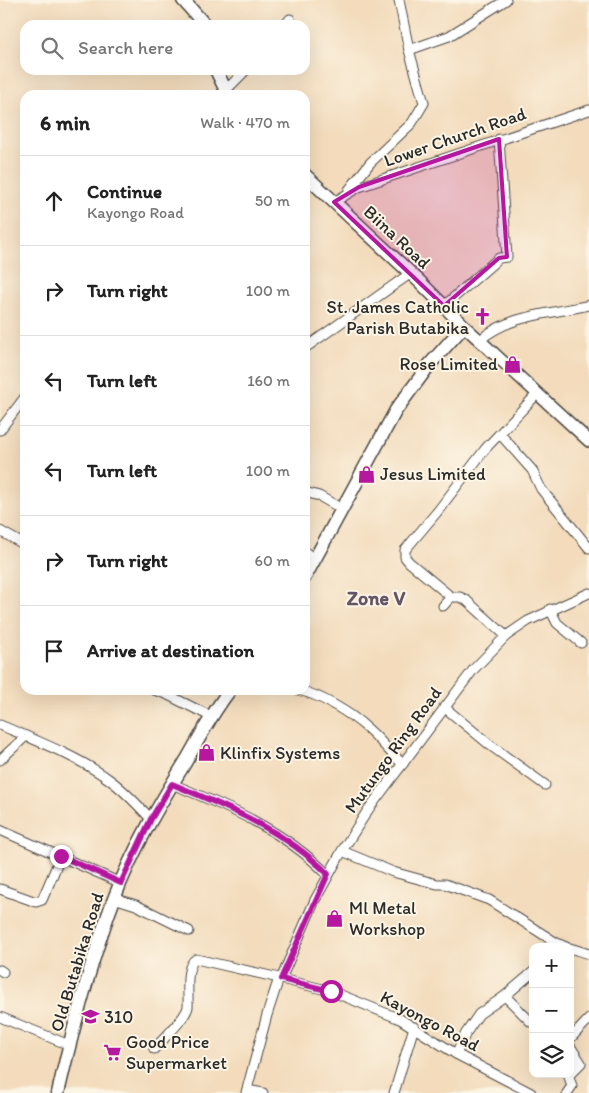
<!DOCTYPE html>
<html lang="en">
<head>
<meta charset="utf-8">
<style>
	:root { --surface:#fff; --page:#f6f6f6; --text:#222; --muted:#767676; --line:#e0e0e0 }
	body { margin:0; font-family:Itim,sans-serif; background:var(--page); color:var(--text) }
	.controls { position:absolute; right:15px; bottom:15px; display:grid; overflow:hidden; border-radius:10px; box-shadow:0 5px 20px #0002 }
	.controls button { width:45px; height:45px; display:grid; place-items:center; padding:0; border:0; border-bottom:1px solid var(--line); background:var(--surface); color:var(--text); font:25px sans-serif }
	.stop { position:absolute; width:15px; height:15px; margin:-11px; border:4px solid #b5179e; border-radius:50%; background:#fff }
	.stop.end { background:#b5179e; border-color:#fff; box-shadow:0 1px 5px #0008 }
	.list { margin:0; padding:0; list-style:none }
	h2 { display:flex; justify-content:space-between; align-items:center; height:65px; margin:0; padding:0 20px; font-size:21px }
	h2 small { font-size:16px; font-weight:400; color:var(--muted) }
	.list li { display:grid; grid-template-columns:32px 1fr auto; gap:15px; align-items:center; box-sizing:border-box; height:90px; padding:0 20px; border-top:1px solid var(--line) }
	.list b { display:block; font-size:19px; white-space:nowrap }
	.list p { margin:0; font-size:16px; white-space:nowrap; color:var(--muted) }
	.list em { font-size:16px; font-style:normal; color:var(--muted) }
	.icon { flex:none; width:28px; height:28px; fill:none; stroke:currentColor; stroke-width:2; stroke-linecap:round; stroke-linejoin:round }
	.map { position:relative; flex:none; width:589px; height:1093px; overflow:hidden }
	.search { position:absolute; background:var(--surface); box-shadow:0 5px 20px #0002; left:20px; top:20px; width:290px; height:55px; display:flex; align-items:center; gap:12px; box-sizing:border-box; padding:0 18px; border-radius:15px; color:var(--muted); font-size:19px }
	.panel { position:absolute; background:var(--surface); box-shadow:0 5px 20px #0002; left:20px; top:90px; width:290px; height:605px; border-radius:15px }
	.map>svg:first-child { display:block }
	.lines { fill:none; stroke-linecap:round; stroke-linejoin:round }
	.minor-casing { stroke:#494541; stroke-width:11 }
	.tertiary-casing { stroke:#494541; stroke-width:14 }
	.secondary-casing { stroke:#494541; stroke-width:15 }
	.minor { stroke:#fff; stroke-width:9 }
	.tertiary { stroke:#fff; stroke-width:11 }
	.secondary { stroke:#fff; stroke-width:12 }
	.route { stroke:#b5179e; stroke-width:6 }
	.marked { fill:#b5179e; fill-opacity:0.2; stroke:#b5179e; stroke-width:4; stroke-linejoin:round }
	.labels { text-anchor:middle; stroke-width:4; stroke-linejoin:round; paint-order:stroke }
	.street-label { font-size:18px; fill:#2b2b2b; stroke:#fcf5e5 }
	.poi-label { font-size:18px; fill:#2b2b2b; stroke:#fcf5e5; text-anchor:start }
	.quarter-label { font-size:20px; font-weight:bold; fill:#655566; stroke:#fcf5e5 }
</style>
</head>
<body>
<div class="map">
<svg width="589" height="1093" viewBox="0 0 589 1093">
	<rect width="100%" height="100%" fill="#fcf5e5"/>
	<filter id="ink" filterUnits="userSpaceOnUse"><feTurbulence type="fractalNoise" baseFrequency=".02" numOctaves="2"/><feDisplacementMap in="SourceGraphic" scale="10" xChannelSelector="R" yChannelSelector="G"/><feConvolveMatrix kernelMatrix="1 2 1 2 8 2 1 2 1" color-interpolation-filters="sRGB"/></filter>
	<filter id="wash" filterUnits="userSpaceOnUse"><feTurbulence type="fractalNoise" baseFrequency=".0096" numOctaves="4" result="noise"/><feDisplacementMap in="SourceGraphic" scale="20" xChannelSelector="R" yChannelSelector="G"/><feGaussianBlur stdDeviation="1.12" result="paint"/><feColorMatrix in="noise" values="0 0 0 0 0 0 0 0 0 0 0 0 0 0 0 0 0 1.4 0 .05"/><feComposite in="paint" operator="in"/></filter>
	<g filter="url(#wash)">
		<rect width="100%" height="100%" fill="#f3dbbc"/>
	</g>
	<g filter="url(#ink)">
		<g class="lines">
			<defs>
				<g id="minor">
					<polyline points="285,25 290,19"/>
					<polyline points="409,50 449,36 506,0"/>
					<polyline points="225,91 246,70"/>
					<polyline points="349,190 370,163 412,123 424,103 409,50 399,0"/>
					<polyline points="334,202 359,187 589,110"/>
					<polyline points="444,306 499,258 507,257 499,139"/>
					<path d="M 480,340 C 510,314 552,314 589,305"/>
					<polyline points="305,348 411,273"/>
					<polyline points="0,430 25,397"/>
					<polyline points="500,434 532,470 541,489 589,548"/>
					<polyline points="305,492 319,496 342,509"/>
					<polyline points="0,531 25,545"/>
					<polyline points="305,552 315,559"/>
					<polyline points="443,606 451,597"/>
					<polyline points="550,609 557,623 581,643"/>
					<polyline points="506,636 466,600 460,597 451,597 409,562 405,557 405,550 437,512 486,448 538,393"/>
					<polyline points="154,690 166,694 212,717"/>
					<path d="M 298,690 C 321,695 350,713 367,728 C 380,739 390,753 403,764"/>
					<polyline points="444,707 490,745 545,785"/>
					<path d="M 0,725 C 35,740 79,757 110,780 C 125,791 138,805 151,819"/>
					<polyline points="0,760 26,736"/>
					<path d="M 172,784 C 229,807 285,831 328,875"/>
					<polyline points="0,830 121,883"/>
					<polyline points="342,851 393,872 437,884 445,884 489,900 555,942 566,947"/>
					<polyline points="0,889 36,902 42,900 61,856"/>
					<polyline points="114,898 136,905 189,931"/>
					<polyline points="570,948 589,954"/>
					<polyline points="0,970 3,972"/>
					<polyline points="281,979 331,991 400,1019 456,1054 531,1093"/>
					<polyline points="505,996 531,1022"/>
					<polyline points="0,1017 69,1045"/>
					<polyline points="570,1039 589,1019"/>
					<polyline points="570,1046 581,1063 570,1074"/>
					<path d="M 154,1049 C 162,1040 186,1018 188,1007 C 189,994 184,966 196,959 L 279,978"/>
					<polyline points="456,1054 466,1033 479,1014 505,996 533,972"/>
					<polyline points="247,1090 263,1093"/>
					<polyline points="246,1093 267,1015 279,978 281,979 315,900 342,851 368,810 473,670 506,636 528,621 589,593"/>
					<polyline points="394,1093 414,1027"/>
					<polyline points="567,1093 572,1086 569,1077 570,1074"/>
				</g>
				<polyline id="tertiary" points="464,326 589,441"/>
				<g id="secondary">
					<polyline points="183,0 205,25"/>
					<polyline points="216,70 228,95"/>
					<polyline points="305,175 420,282 464,326 430,364 396,410 305,577"/>
					<path d="M 58,1093 C 73,1028 90,962 114,899 C 132,851 159,805 186,761 C 200,737 213,711 230,690"/>
				</g>
			</defs>
			<!-- minor casing -->
			<use href="#minor" class="minor-casing"/>
			<!-- tertiary casing -->
			<use href="#tertiary" class="tertiary-casing"/>
			<!-- secondary casing -->
			<use href="#secondary" class="secondary-casing"/>
			<!-- minor -->
			<use href="#minor" class="minor"/>
			<!-- tertiary -->
			<use href="#tertiary" class="tertiary"/>
			<!-- secondary -->
			<use href="#secondary" class="secondary"/>
		</g>
	</g>
	<g class="lines" filter="url(#ink)">
		<!-- route -->
		<path class="route" d="M 61,856 L 121,883 L 151,819 L 172,784 C 228,807 285,831 328,874 L 281,979 L 331,991"/>
	</g>
	<!-- marked area -->
	<path class="marked" d="M 499,139 L 507,257 L 499,258 L 444,306 L 334,202 L 359,187 Z"/>
	<!-- icons -->
	<defs>
		<symbol id="church-bare" viewBox="-9 -9 18 18"><path d="M-1.2-6h2.4v3.5h3.3v2.4h-3.3V6h-2.4V-.1h-3.3v-2.4h3.3Z" fill="#b5179e" stroke="#fcf5e5" stroke-width="2.5" paint-order="stroke"/></symbol>
		<symbol id="shop-bare" viewBox="-9 -9 18 18"><path d="M-5-2.5h2.3a2.7 3.5 0 0 1 5.4 0H5L5.5 6h-11ZM-1.5-2.5h3a1.5 2.3 0 0 0-3 0Z" fill="#b5179e" stroke="#fcf5e5" stroke-width="2.5" paint-order="stroke"/></symbol>
		<symbol id="school-bare" viewBox="-9 -9 18 18"><path d="M0-5L7-2L0 1L-7-2ZM-4 1L0 2.5L4 1V4Q0 6-4 4Z" fill="#b5179e" stroke="#fcf5e5" stroke-width="2.5" paint-order="stroke"/></symbol>
		<symbol id="supermarket-bare" viewBox="-9 -9 18 18"><path d="M-6-5.5h2.5l.6 2H6L4.5 2H-2.5L-4.4-4H-6ZM-1.5 3.2a1.3 1.3 0 1 0 .1 0ZM3 3.2a1.3 1.3 0 1 0 .1 0Z" fill="#b5179e" stroke="#fcf5e5" stroke-width="2.5" paint-order="stroke"/></symbol>
	</defs>
	<g fill-rule="evenodd">
		<use href="#church-bare" x="470" y="304" width="25" height="25"/>
		<use href="#shop-bare" x="500" y="352" width="25" height="25"/>
		<use href="#shop-bare" x="354" y="462" width="25" height="25"/>
		<use href="#shop-bare" x="194" y="740" width="25" height="25"/>
		<use href="#shop-bare" x="322" y="906" width="25" height="25"/>
		<use href="#school-bare" x="78" y="1004" width="25" height="25"/>
		<use href="#supermarket-bare" x="100" y="1040" width="25" height="25"/>
	</g>
	<g class="labels">
		<!-- street labels -->
		<g class="street-label">
			<text transform="translate(455 137) rotate(-19)" y="6">Lower Church Road</text>
			<text transform="translate(397 237) rotate(43)" y="6">Biina Road</text>
			<text transform="translate(393 750) rotate(-54)" y="6">Mutungo Ring Road</text>
			<text transform="translate(77 962) rotate(-73)" y="6">Old Butabika Road</text>
			<text transform="translate(430 1021) rotate(28)" y="6">Kayongo Road</text>
		</g>
		<!-- poi labels -->
		<g class="poi-label">
			<text x="469" y="313" text-anchor="end">St. James Catholic<tspan x="469" dy="21">Parish Butabika</tspan></text>
			<text x="498" y="370" text-anchor="end">Rose Limited</text>
			<text x="380" y="480">Jesus Limited</text>
			<text x="220" y="759">Klinfix Systems</text>
			<text x="349" y="914">Ml Metal<tspan x="349" dy="21">Workshop</tspan></text>
			<text x="104" y="1023">310</text>
			<text x="126" y="1048">Good Price<tspan x="126" dy="21">Supermarket</tspan></text>
		</g>
		<!-- quarter labels -->
		<g class="quarter-label">
			<text x="376" y="605">Zone V</text>
		</g>
	</g>
</svg>
<div class="controls">
<button>+</button>
<button>−</button>
<button><svg class="icon" aria-label="layers" viewBox="0 0 24 24"><path d="M12 4l9 5-9 5-9-5zM3 14l9 5 9-5"/></svg></button>
</div>
<div class="stop" style="left:331px;top:991px"></div>
<div class="stop end" style="left:61px;top:856px"></div>
<div class="search"><svg class="icon" aria-label="search" viewBox="0 0 24 24"><circle cx="10" cy="10" r="6"/><path d="M15 15l6 6"/></svg>Search here</div>
<section class="panel">
<h2>6 min<small>Walk · 470 m</small></h2>
<ul class="list">
<li><svg class="icon" aria-label="ahead" viewBox="0 0 24 24"><path d="M12 20V5M6 11l6-6 6 6"/></svg><div><b>Continue</b><p>Kayongo Road</p></div><em>50 m</em></li>
<li><svg class="icon" aria-label="right" viewBox="0 0 24 24"><path d="M7 20v-9h11M14 6l5 5-5 5"/></svg><div><b>Turn right</b></div><em>100 m</em></li>
<li><svg class="icon" aria-label="left" viewBox="0 0 24 24"><path d="M17 20v-9H6M10 6l-5 5 5 5"/></svg><div><b>Turn left</b></div><em>160 m</em></li>
<li><svg class="icon" aria-label="left" viewBox="0 0 24 24"><path d="M17 20v-9H6M10 6l-5 5 5 5"/></svg><div><b>Turn left</b></div><em>100 m</em></li>
<li><svg class="icon" aria-label="right" viewBox="0 0 24 24"><path d="M7 20v-9h11M14 6l5 5-5 5"/></svg><div><b>Turn right</b></div><em>60 m</em></li>
<li><svg class="icon" aria-label="arrive" viewBox="0 0 24 24"><path d="M6 21V4h12l-3 4 3 4H6"/></svg><div><b>Arrive at destination</b></div></li>
</ul>
</section>
</div>
</body>
</html>
